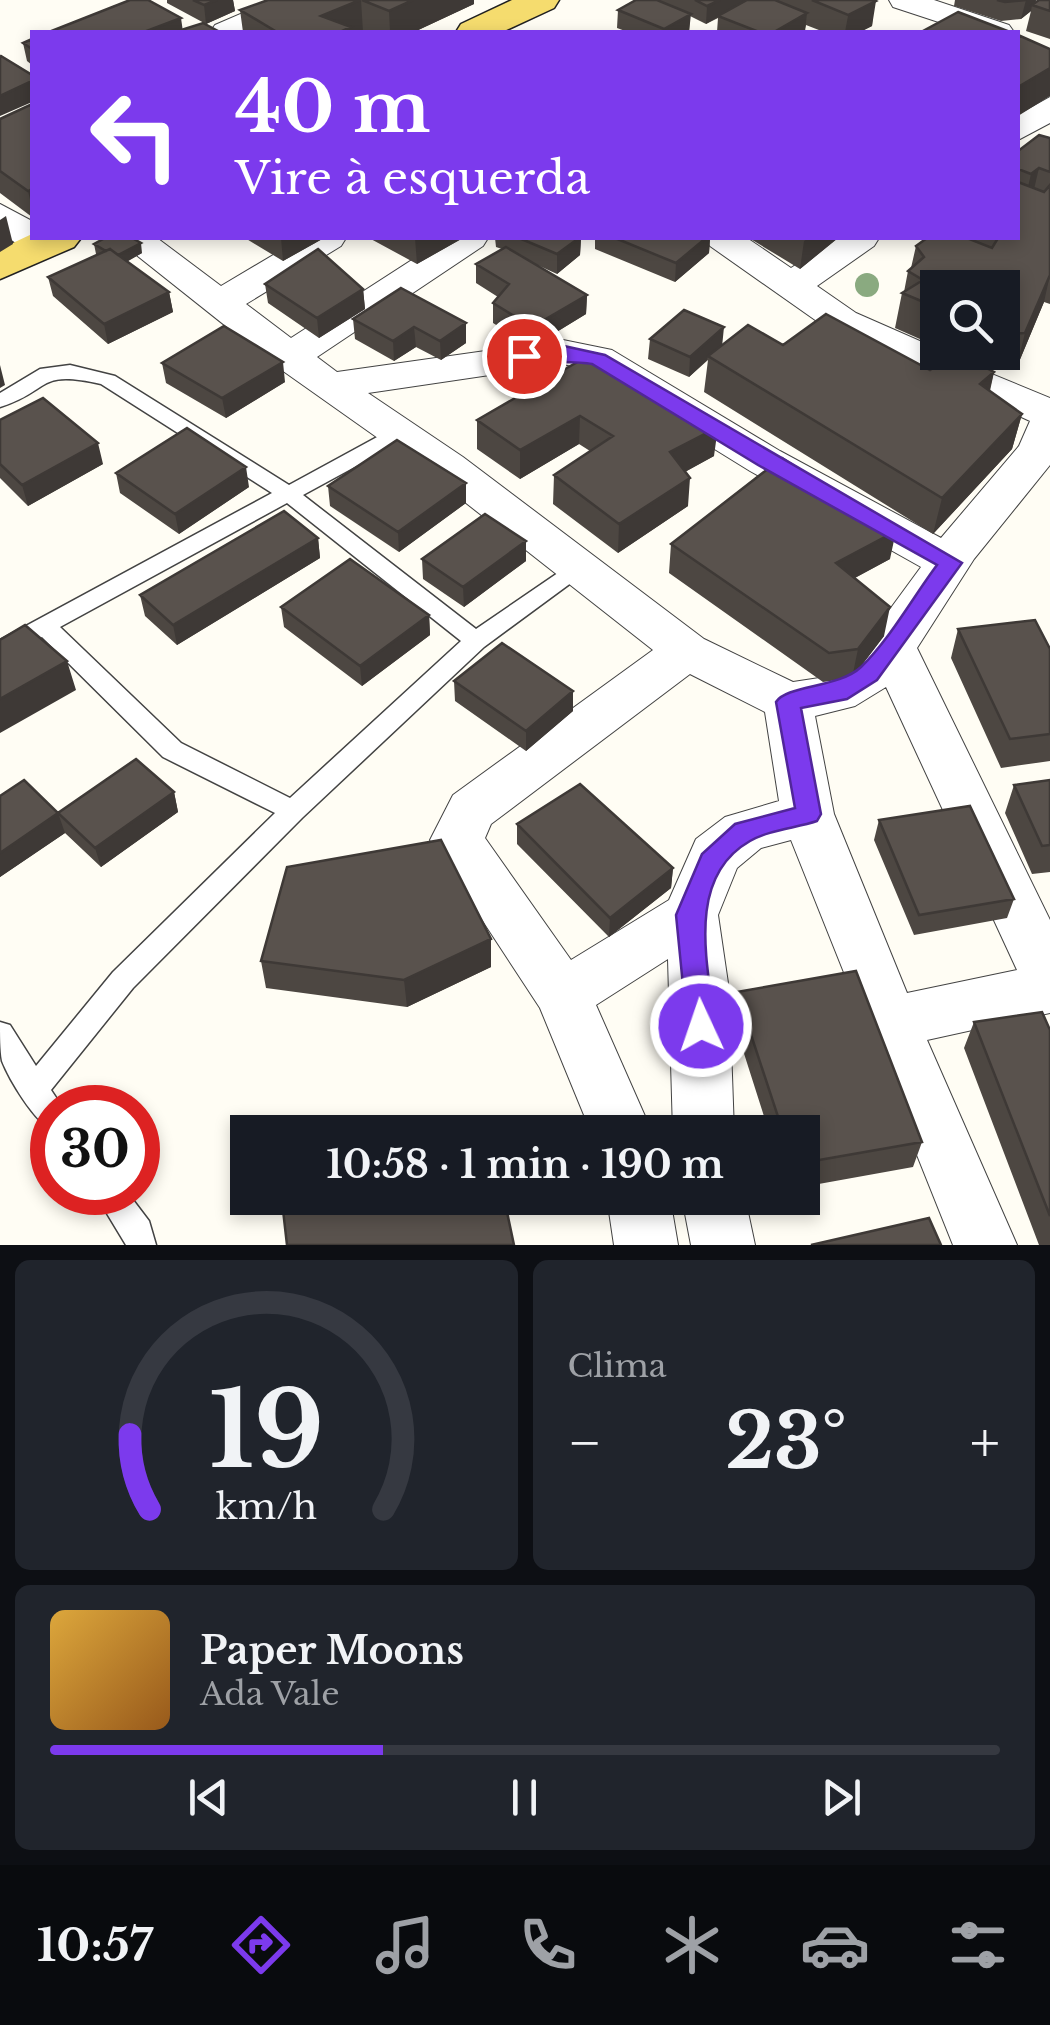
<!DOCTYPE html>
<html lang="pt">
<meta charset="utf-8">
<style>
:root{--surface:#171b24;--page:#20242c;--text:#f1f3f6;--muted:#9ea1a6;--line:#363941;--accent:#7c3aed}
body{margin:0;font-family:"Libre Baskerville",serif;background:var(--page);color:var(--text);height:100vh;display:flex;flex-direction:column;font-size:38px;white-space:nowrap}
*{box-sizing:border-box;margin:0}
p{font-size:32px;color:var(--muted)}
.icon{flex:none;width:55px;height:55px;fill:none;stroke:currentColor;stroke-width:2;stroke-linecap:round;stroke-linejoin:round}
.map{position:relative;height:1245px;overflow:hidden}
.panel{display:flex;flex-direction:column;gap:15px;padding:15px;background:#0d0f14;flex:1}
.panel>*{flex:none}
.top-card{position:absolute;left:30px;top:30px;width:990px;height:210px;border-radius:0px;box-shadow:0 5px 15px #0003;background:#7c3aed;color:#fff;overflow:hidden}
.controls{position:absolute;left:920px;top:270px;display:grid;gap:20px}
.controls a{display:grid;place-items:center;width:100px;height:100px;border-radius:0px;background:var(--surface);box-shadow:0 5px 15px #0003;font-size:50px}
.speed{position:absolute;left:30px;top:1085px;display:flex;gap:20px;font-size:50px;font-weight:700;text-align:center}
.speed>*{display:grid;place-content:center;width:130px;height:130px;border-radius:50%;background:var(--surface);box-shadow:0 5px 15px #0003;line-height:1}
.speed .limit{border:15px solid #d22;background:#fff;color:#111}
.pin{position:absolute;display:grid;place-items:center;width:85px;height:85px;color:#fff;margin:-42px;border:5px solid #fff;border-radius:50%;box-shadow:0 2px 10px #0007}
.me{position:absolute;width:110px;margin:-55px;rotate:357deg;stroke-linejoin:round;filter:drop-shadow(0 0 8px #0008)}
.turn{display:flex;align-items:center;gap:35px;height:210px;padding:0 40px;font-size:45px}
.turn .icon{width:130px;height:130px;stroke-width:2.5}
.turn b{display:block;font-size:70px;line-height:85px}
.big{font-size:75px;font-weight:800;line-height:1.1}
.panel .tile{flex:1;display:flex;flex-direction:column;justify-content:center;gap:15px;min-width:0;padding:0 35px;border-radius:15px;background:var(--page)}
.panel .dial{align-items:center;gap:0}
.dial svg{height:260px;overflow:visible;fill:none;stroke:var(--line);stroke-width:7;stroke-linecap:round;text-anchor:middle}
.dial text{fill:var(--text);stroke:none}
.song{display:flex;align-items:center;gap:30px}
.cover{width:120px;height:120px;border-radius:15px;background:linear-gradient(135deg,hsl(40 70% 55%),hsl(30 70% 35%))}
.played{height:10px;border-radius:5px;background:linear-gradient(90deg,var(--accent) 35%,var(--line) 35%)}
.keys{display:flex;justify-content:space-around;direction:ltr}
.heat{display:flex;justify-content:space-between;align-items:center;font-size:55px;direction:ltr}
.panel .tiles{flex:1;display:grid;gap:15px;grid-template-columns:1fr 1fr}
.tile:last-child{grid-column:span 2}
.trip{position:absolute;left:230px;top:1115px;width:590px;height:100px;border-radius:0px;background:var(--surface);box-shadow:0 5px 15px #0003;font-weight:800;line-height:100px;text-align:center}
.tab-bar{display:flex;height:160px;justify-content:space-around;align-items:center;background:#090b0e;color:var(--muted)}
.tab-bar .icon{width:70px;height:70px}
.tab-bar .on{color:var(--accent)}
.tab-bar b{font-size:45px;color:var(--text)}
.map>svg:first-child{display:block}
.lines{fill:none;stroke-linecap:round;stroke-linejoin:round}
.service-casing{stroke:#434343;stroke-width:3}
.minor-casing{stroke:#434343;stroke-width:2}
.primary-casing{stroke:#212121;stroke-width:3}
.service{fill:#fff;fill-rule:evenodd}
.minor{fill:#fff;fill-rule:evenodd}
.primary{fill:#f5dc6e;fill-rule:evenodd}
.tree{fill:#8aaa80}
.wall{fill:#4d4742}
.shaded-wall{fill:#3e3936}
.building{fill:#59524d;stroke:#3e3936;stroke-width:2.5}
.route{fill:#7c3aed;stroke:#51269a;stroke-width:2.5}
</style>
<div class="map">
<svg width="1050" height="1245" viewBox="0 0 1050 1245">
<rect width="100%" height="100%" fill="#fffdf4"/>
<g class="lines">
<g class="service-casing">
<path id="service" d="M 70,365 L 115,376 L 289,485 L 390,430 L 404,430 L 407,435 L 404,440 L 303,495 L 476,629 L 571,564 L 579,561 L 590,569 L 484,647 L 302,818 L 133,988 L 51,1090 L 63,1108 L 52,1108 L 52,1129 C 35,1123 9,1079 2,1061 C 0,1050 0,1034 0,1022 L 10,1025 L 36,1066 L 113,972 L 275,813 L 163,757 L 42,637 L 0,658 L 0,640 L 272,493 L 101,384 C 35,369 52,391 0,407 L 0,393 L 40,369 ZM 287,503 L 461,641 L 290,798 L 181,743 L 60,627 Z
M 94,1192 L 127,1192 L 149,1221 L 156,1245 L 126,1245 Z"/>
</g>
<g class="minor-casing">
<path id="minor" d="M 273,0 L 314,0 L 310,7 L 251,32 L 210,32 L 215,25 Z
M 889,0 L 934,0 L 1009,25 L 1014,32 L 969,32 L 893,7 Z
M 1050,97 L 1050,123 L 1018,140 L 1018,115 Z
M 0,204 L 32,221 L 32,238 L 56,238 L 62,245 L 56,253 L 30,253 L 0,232 Z
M 115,238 L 157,238 L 221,286 L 302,238 L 346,238 L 341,246 L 246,304 L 291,338 L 446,238 L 488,238 L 483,246 L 317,357 L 337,372 L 563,340 L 612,350 L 780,451 L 941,538 L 1019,446 L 1030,421 L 828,329 L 710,246 L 705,238 L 747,238 L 791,268 L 837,238 L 879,238 L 874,246 L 817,286 L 856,313 L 938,349 L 938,352 L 1050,398 L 1050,465 L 974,559 L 917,648 L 1050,920 L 1050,1013 L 927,1040 L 1017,1245 L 953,1245 L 791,840 L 761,848 L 737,868 L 718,915 L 729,990 L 734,1132 L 673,1132 L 668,959 L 596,1005 L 652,1132 L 591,1132 L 540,1008 L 430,840 L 453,795 L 653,650 L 433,477 L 276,366 ZM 563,364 L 585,369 L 750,471 L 921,567 L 852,661 L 826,677 L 793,682 L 704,639 L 463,457 L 368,393 ZM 690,674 L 765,712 L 779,801 L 725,817 L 696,839 L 669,900 L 571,960 L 485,838 L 491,824 ZM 886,687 L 1017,970 L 907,993 L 834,814 L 815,716 L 855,706 Z
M 607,1198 L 670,1198 L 678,1245 L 614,1245 Z
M 682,1198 L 745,1198 L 755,1245 L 691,1245 Z"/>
</g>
<g class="primary-casing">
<path id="primary" d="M 512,0 L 559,0 L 554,8 L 502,32 L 456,32 L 461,24 Z
M 32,234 L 81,238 L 74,247 L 0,279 L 0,249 Z"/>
</g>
<use href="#service" class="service"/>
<use href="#minor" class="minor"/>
<use href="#primary" class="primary"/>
</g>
<circle class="tree" cx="867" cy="285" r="12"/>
<path class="wall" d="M 167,0 L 233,0 L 235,11 L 206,24 L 167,3 Z
M 268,0 L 474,0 L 474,4 L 414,32 L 243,32 L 240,10 Z
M 636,0 L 874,0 L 872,26 L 860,32 L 824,32 L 806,25 L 804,32 L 717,32 L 718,18 L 706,24 L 690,16 L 689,32 L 628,32 L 617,28 L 618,10 Z
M 955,0 L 1036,0 L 1035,3 L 1050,0 L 1050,39 L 1026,31 L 1031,11 L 1021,19 L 1001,21 L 954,6 Z
M 32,39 L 32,65 L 27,61 L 23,43 Z
M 32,107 L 32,217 L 0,193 L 0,119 Z
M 1050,138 L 1050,304 L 1044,302 L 1016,369 L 989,369 L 994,372 L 990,391 L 1022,414 L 1012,449 L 933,534 L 704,392 L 708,360 L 689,377 L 648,359 L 650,339 L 722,345 L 783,345 L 930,370 L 951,352 L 1002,352 L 1002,288 L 938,288 L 938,347 L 895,328 L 902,293 L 904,292 L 908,271 L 911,268 L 916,246 L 927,238 L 1018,238 L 1018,151 Z
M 245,238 L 324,238 L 283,261 Z
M 369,238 L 463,238 L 417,264 Z
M 495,238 L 581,238 L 580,255 L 557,274 L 533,263 L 587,295 L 586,314 L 532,347 L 493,323 L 493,303 L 498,297 L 476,283 L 476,264 L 502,249 L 496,247 Z
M 595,238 L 710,238 L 709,253 L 675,282 L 595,249 Z
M 749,238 L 838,238 L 800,269 Z
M 94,244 L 142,253 L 127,261 L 169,292 L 173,312 L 108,344 L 53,296 L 48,277 L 98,255 L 96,254 Z
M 265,284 L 363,289 L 365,309 L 319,338 L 268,303 Z
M 353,319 L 466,323 L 466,343 L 441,360 L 416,347 L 394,361 L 355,339 Z
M 593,353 L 714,456 L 685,472 L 688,506 L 618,553 L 553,504 L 554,475 L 590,451 L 579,444 L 520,479 L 477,449 L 477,420 Z
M 162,363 L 285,382 L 226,418 L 166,383 Z
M 0,420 L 103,464 L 28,506 L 0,478 Z
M 116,473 L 249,487 L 179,534 L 120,493 Z
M 328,486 L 466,503 L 399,552 L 330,506 Z
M 318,538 L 320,558 L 177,645 L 145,616 L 140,595 Z
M 671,544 L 890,559 L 855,578 L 884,636 L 852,678 L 823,682 L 669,573 Z
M 422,559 L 526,561 L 464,607 L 423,579 Z
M 281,607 L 429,615 L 430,635 L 362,686 L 284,627 Z
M 958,629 L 1050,649 L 1050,761 L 1001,768 L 951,658 Z
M 454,681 L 573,711 L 526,751 L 455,701 Z
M 1050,780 L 1050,872 L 1032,874 L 1005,813 L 1014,785 Z
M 174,792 L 178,812 L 101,867 L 65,833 L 0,877 L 0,796 L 58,813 Z
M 879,820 L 1014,899 L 1007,918 L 914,935 L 874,840 Z
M 517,824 L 673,868 L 671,888 L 609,937 L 517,844 Z
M 261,961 L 491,967 L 407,1007 L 266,988 Z
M 737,992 L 922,1142 L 913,1167 L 802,1187 L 802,1132 L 769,1132 L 733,1019 Z
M 974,1022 L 1050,1030 L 1050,1245 L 1039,1245 L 964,1048 Z"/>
<path class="shaded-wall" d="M 217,0 L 233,0 L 235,11 L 206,24 L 204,5 Z
M 361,0 L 363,32 L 322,32 L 321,16 Z
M 413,0 L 474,0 L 474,4 L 414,32 L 390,32 L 389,11 Z
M 720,0 L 747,0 L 706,24 L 707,6 Z
M 851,0 L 876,1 L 872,26 L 860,32 L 845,32 Z
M 1026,0 L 1036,0 L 1034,6 L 1032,5 L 1031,11 L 1021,19 Z
M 807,13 L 805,32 L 774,32 Z
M 691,14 L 689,32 L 664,32 L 664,29 Z
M 181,18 L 183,32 L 144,32 Z
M 1050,68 L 1050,96 L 1018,116 L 1018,87 Z
M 32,81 L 32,102 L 0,116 L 0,96 Z
M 1039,168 L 1031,202 L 1023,208 L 1031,174 Z
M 32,189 L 32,208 L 28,191 Z
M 6,216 L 13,244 L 0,252 L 0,220 Z
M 281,238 L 324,238 L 283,261 Z
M 415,238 L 463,238 L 417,264 Z
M 579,238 L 581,238 L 580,255 L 557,274 L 557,254 Z
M 706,238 L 710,238 L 709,253 L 675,282 L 676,263 Z
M 809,238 L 838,238 L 800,269 L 804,241 Z
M 141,243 L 142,253 L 118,267 L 116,256 Z
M 1050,275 L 1044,302 L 1016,369 L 1025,333 Z
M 363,289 L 365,309 L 319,338 L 317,318 Z
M 169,292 L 173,312 L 108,344 L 104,324 Z
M 587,295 L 586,314 L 532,347 L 532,327 Z
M 466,323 L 466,343 L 441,360 L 440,341 Z
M 414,327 L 416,347 L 394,361 L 393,341 Z
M 724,327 L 722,347 L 708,356 L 707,360 L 689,377 L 690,357 Z
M 283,362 L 285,382 L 226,418 L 222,398 Z
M 0,365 L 5,385 L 0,388 Z
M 994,372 L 985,408 L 980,384 Z
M 1022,414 L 1012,449 L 933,534 L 942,498 Z
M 580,416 L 579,444 L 520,479 L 520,450 Z
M 718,427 L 714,456 L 668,481 L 670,452 Z
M 98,443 L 103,464 L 28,506 L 22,485 Z
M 246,467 L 249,487 L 179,534 L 175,514 Z
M 690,478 L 688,506 L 618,553 L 619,524 Z
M 466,483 L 466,503 L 399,552 L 398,532 Z
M 896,531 L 890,559 L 830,591 L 836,563 Z
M 318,538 L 320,558 L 177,645 L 173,625 Z
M 526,541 L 526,561 L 464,607 L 463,587 Z
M 890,607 L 884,636 L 852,678 L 858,649 Z
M 429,615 L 430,635 L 362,686 L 360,666 Z
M 67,661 L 76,690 L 0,733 L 0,699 Z
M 573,691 L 573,711 L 526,751 L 526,731 Z
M 174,792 L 178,812 L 101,867 L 95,848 Z
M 58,813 L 65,833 L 0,877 L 0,853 Z
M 673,868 L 671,888 L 609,937 L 610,918 Z
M 491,939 L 491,967 L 407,1007 L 404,980 Z"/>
<path class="building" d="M 130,0 L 148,0 L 181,18 L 144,32 L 49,32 Z
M 193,0 L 217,0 L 204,5 Z
M 268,0 L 360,0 L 321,16 L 351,27 L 340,32 L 277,32 L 240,10 Z
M 362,0 L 413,0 L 389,11 Z
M 636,0 L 657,0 L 691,14 L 664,29 L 618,10 Z
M 695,0 L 720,0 L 707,6 Z
M 747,0 L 775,0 L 807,13 L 774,32 L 759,32 L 718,16 Z
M 812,0 L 874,0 L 876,1 L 848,15 Z
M 997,0 L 1026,0 L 1005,2 Z
M 1039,0 L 1050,0 L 1050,11 L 1032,5 Z
M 958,12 L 1010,32 L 921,32 Z
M 203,23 L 220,32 L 175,32 Z
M 1018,35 L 1050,49 L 1050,68 L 1018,87 Z
M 32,39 L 32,49 L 23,43 Z
M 1,56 L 32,75 L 32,81 L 0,96 L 0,57 Z
M 30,105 L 32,107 L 32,189 L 28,191 L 0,171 L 0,119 Z
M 1039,135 L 1050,138 L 1050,172 L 1039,168 L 1031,174 L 1018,169 L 1018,151 Z
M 1018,182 L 1044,192 L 1050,185 L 1050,275 L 1025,333 L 1002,334 L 1002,288 L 938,288 L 938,308 L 902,293 L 923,280 L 908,271 L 924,257 L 916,246 L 927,238 L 967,238 L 992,248 L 998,238 L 1018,238 Z
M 105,238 L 132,238 L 141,243 L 118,255 L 110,249 L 106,251 L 94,244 Z
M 519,238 L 579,238 L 557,254 Z
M 615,238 L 706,238 L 676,263 Z
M 506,247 L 587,295 L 532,327 L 493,303 L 509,284 L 476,264 Z
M 110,249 L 169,292 L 104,324 L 48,277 Z
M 318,249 L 363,289 L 317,318 L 265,284 Z
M 401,288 L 466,323 L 440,341 L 414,327 L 393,341 L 353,319 Z
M 684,310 L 724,327 L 690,357 L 650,339 Z
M 826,314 L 930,370 L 955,352 L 994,372 L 980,384 L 1022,414 L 942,498 L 708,356 L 748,325 L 783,345 Z
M 224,326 L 283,362 L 222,398 L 162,363 Z
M 593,353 L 718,427 L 670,452 L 690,478 L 619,524 L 554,475 L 613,436 L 580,416 L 520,450 L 477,420 Z
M 43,398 L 98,443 L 22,485 L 0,464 L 0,420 Z
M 187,428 L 246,467 L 175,514 L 116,473 Z
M 397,440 L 466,483 L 398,532 L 328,486 Z
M 782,458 L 896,531 L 836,563 L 890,607 L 858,649 L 829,653 L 671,544 Z
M 284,511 L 318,538 L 173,625 L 140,595 Z
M 485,514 L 526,541 L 463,587 L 422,559 Z
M 350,559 L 429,615 L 360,666 L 281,607 Z
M 1035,620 L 1050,649 L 1050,734 L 1010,739 L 958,629 Z
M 25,625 L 67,661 L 0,699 L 0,640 Z
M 502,643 L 573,691 L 526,731 L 454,681 Z
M 136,759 L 174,792 L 95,848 L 58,813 Z
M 24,780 L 58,813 L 0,853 L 0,796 Z
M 1050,780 L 1050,845 L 1042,846 L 1014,785 Z
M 580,784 L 673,868 L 610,918 L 517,824 Z
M 970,806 L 1014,899 L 919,915 L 879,820 Z
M 441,840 L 491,939 L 404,980 L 261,961 L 287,867 Z
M 856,971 L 922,1142 L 802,1163 L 802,1132 L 783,1132 L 737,992 Z
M 1042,1012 L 1050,1030 L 1050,1216 L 974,1022 Z
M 300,1198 L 504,1198 L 514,1245 L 287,1245 L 282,1201 Z
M 929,1218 L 941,1245 L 811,1245 Z"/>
<path class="route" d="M 564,346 L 605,355 L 962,563 L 877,680 L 847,699 L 801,708 L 821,814 L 817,821 C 796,828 769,830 750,841 C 685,878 708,965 715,1026 L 711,1035 L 701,1038 L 691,1035 L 687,1026 L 676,915 L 702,854 L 735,824 L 795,808 L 776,702 C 786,685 839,688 861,667 C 890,639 913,597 937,565 L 758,465 L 592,364 C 572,360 524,364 514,356 L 524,351 Z"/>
</svg>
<div class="controls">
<a><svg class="icon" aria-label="search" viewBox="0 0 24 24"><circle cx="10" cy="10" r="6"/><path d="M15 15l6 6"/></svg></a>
</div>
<div class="speed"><div class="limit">30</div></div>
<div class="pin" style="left:524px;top:356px;background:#d93025"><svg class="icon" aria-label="arrive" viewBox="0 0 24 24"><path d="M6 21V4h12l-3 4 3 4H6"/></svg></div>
<svg class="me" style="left:701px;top:1026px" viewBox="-20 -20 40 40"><circle r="17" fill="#7c3aed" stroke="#fff" stroke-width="3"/><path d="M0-11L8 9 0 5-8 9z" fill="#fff"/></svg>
<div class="trip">10:58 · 1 min · 190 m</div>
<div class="top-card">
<div class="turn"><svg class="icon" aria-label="left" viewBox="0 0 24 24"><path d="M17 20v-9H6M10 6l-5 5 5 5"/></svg><div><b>40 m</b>Vire à esquerda</div></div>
</div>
</div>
<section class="panel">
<div class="tiles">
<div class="tile dial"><svg viewBox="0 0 100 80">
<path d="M14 69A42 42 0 1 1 86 69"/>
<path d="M14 69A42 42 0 0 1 8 46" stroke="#7c3aed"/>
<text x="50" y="56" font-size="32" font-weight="700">19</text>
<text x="50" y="72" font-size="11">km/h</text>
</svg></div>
<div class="tile"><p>Clima</p>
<div class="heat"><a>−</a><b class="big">23°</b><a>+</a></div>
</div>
<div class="tile">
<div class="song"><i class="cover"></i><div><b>Paper Moons</b><p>Ada Vale</p></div></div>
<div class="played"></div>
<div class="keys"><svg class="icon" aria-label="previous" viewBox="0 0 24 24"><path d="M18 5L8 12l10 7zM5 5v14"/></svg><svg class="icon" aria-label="pause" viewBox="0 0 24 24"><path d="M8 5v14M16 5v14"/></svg><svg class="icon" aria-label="next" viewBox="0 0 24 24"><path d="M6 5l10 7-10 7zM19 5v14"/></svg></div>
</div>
</div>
</section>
<nav class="tab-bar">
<b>10:57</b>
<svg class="icon on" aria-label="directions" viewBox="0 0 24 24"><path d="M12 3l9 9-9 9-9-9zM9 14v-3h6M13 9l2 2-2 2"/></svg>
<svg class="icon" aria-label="music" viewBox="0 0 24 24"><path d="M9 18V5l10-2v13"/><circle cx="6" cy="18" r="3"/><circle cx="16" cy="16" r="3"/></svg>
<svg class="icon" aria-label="phone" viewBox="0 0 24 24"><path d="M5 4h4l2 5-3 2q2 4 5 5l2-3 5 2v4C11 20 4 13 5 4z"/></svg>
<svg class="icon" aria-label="climate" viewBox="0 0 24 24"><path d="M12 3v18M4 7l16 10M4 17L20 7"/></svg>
<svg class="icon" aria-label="car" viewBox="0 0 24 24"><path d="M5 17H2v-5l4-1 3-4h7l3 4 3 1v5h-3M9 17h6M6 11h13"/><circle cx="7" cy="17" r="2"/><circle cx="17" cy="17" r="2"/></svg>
<svg class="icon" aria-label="filters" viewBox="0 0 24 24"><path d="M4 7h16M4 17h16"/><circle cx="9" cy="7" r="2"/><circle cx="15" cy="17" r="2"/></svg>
</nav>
